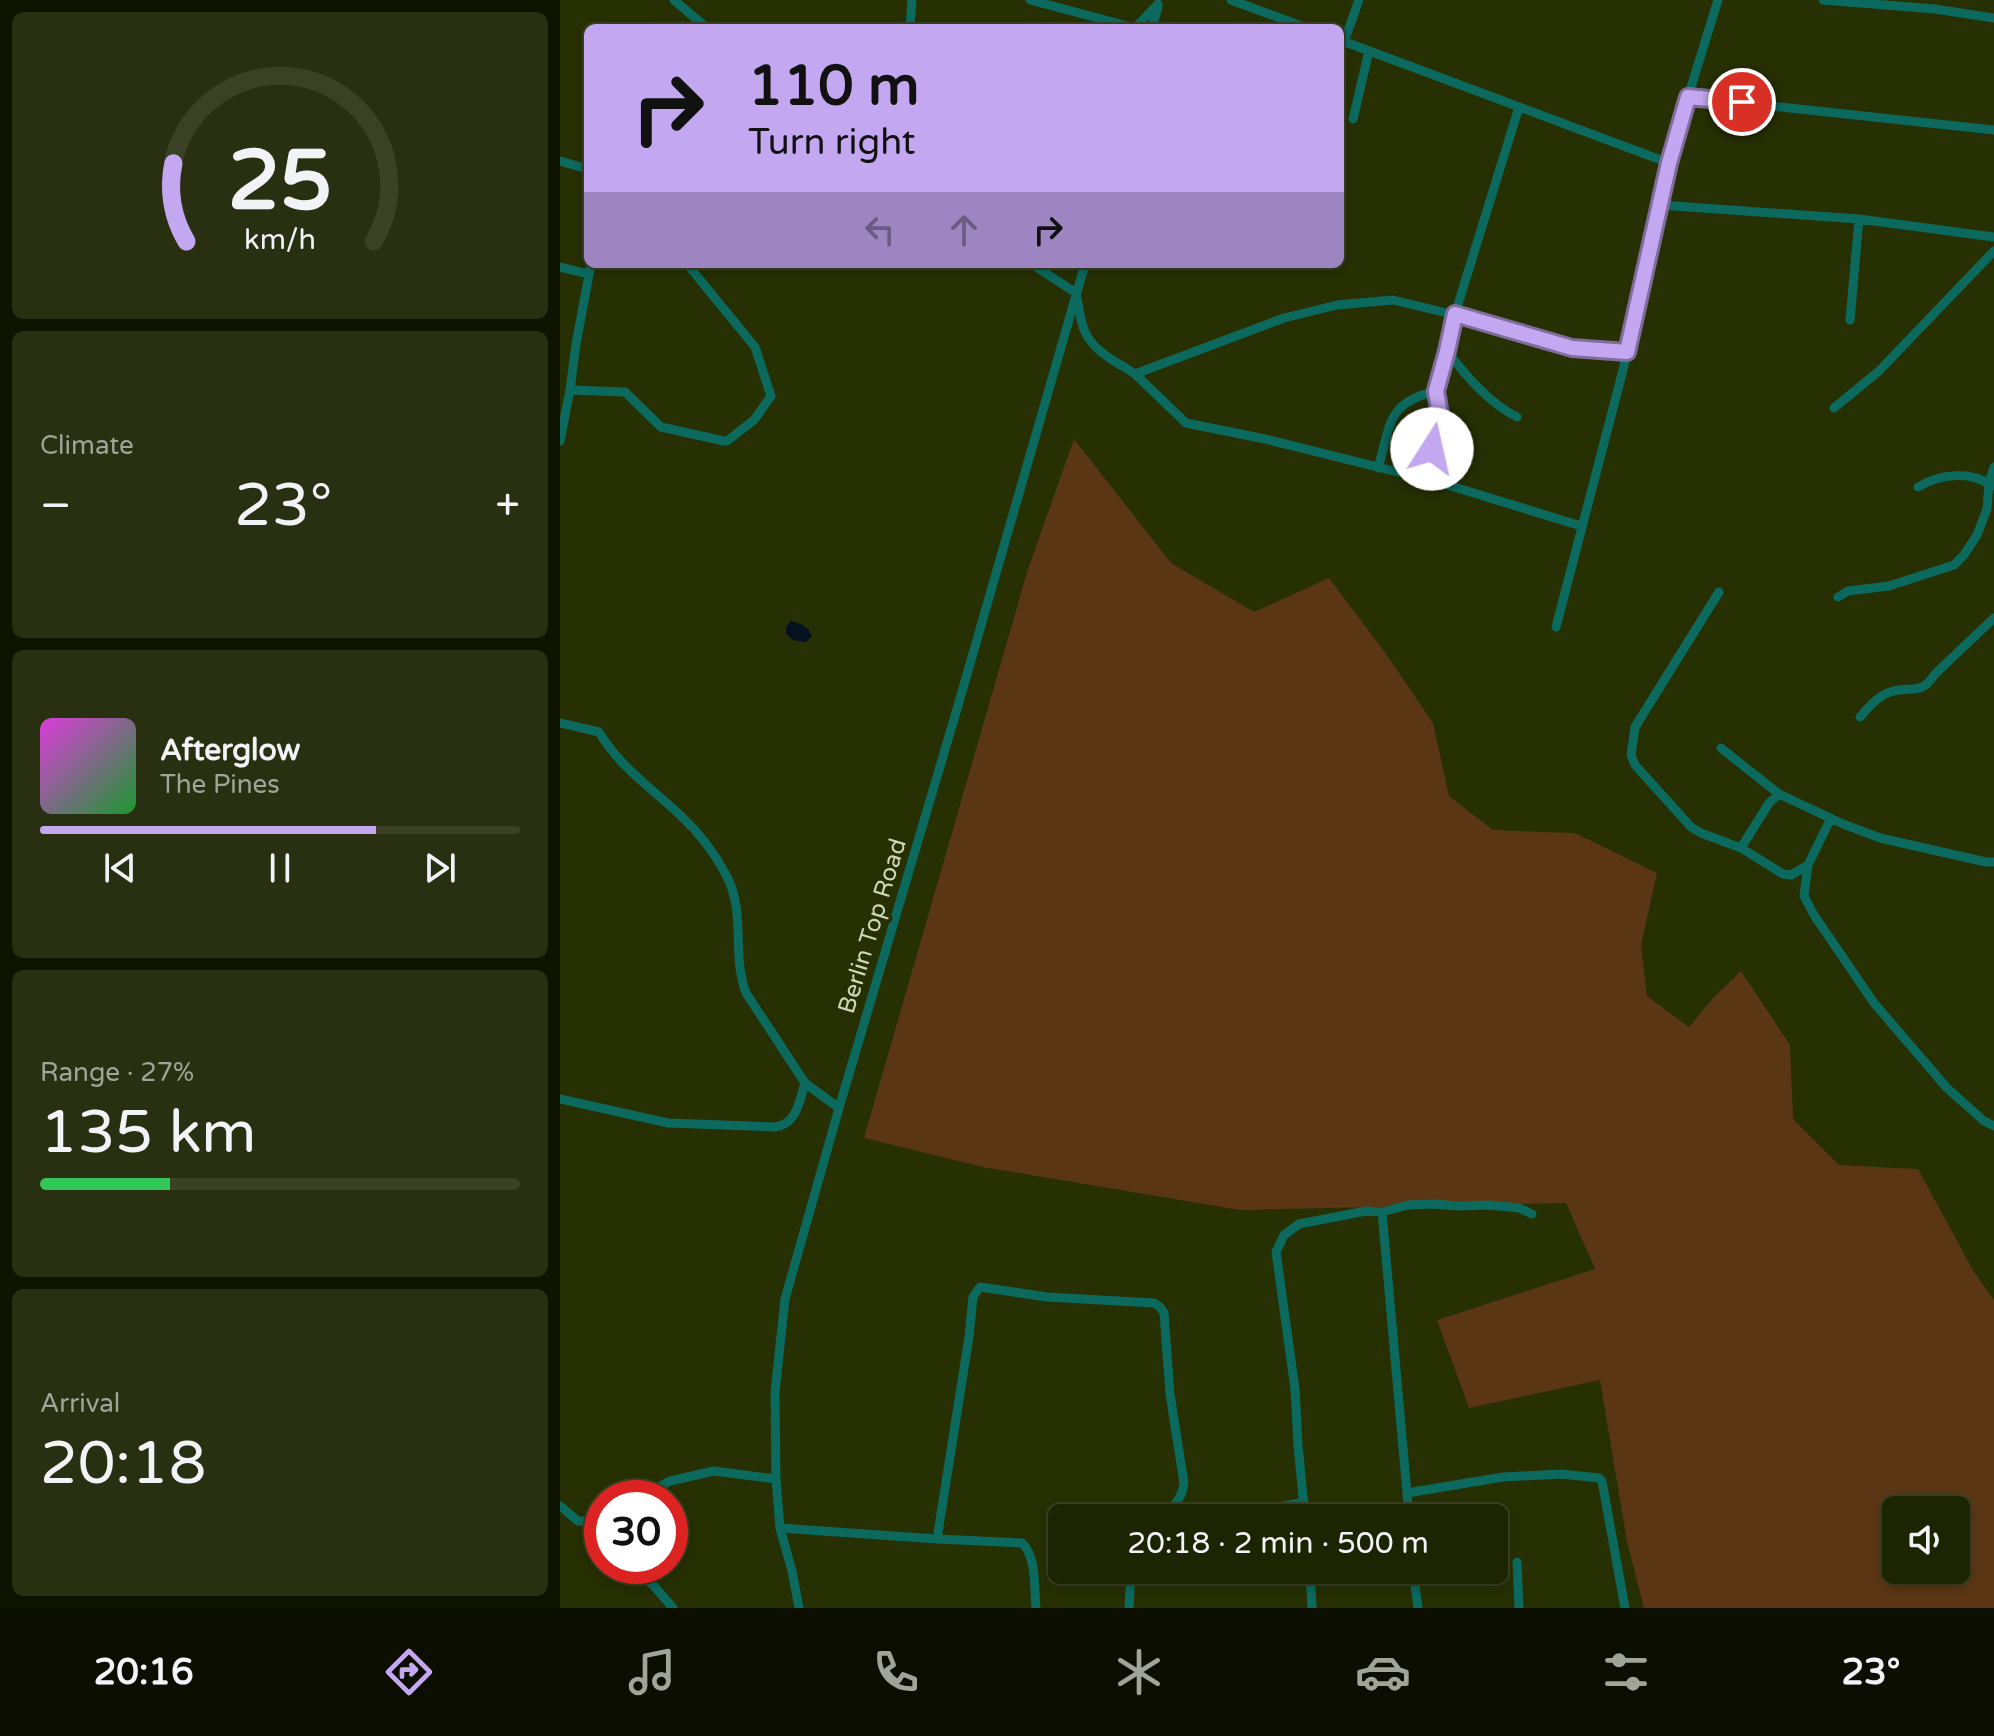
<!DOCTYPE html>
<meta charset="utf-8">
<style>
:root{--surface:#1c2402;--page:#293011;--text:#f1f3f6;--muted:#a0a499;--line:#3a4124;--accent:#c4a7f1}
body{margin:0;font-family:"Varela Round",sans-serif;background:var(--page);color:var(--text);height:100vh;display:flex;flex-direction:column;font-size:30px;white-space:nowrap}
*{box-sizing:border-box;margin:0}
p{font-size:26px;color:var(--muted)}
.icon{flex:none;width:44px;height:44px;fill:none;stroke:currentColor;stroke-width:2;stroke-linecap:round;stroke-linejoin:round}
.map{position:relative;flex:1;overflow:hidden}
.panel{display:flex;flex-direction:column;gap:12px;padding:12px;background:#0f1401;width:560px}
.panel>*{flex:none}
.banner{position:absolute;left:24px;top:24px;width:760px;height:244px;border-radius:12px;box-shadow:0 4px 12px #0003,0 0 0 2px var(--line);background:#c4a7f1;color:#111;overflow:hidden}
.buttons{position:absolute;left:1322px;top:1496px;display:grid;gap:16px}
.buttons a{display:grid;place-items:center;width:88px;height:88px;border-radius:12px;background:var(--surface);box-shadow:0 4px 12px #0003,0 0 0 2px var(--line);font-size:40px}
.speed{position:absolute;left:24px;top:1480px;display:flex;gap:16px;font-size:40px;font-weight:700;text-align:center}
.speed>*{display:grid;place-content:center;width:104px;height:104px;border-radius:50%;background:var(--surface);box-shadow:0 4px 12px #0003,0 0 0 2px var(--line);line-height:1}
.speed .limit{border:12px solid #d22;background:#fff;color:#111}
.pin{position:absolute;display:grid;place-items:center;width:68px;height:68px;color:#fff;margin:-34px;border:4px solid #fff;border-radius:50%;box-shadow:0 2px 8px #0007}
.me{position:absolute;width:88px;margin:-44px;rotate:10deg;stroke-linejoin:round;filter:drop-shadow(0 0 6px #0008)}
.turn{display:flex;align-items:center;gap:28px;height:168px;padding:0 32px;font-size:36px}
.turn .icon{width:104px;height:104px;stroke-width:2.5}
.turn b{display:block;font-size:56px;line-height:68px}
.lanes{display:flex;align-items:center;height:76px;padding:0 32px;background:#0003;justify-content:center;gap:40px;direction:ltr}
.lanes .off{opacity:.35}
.big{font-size:60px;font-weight:600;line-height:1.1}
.panel .widget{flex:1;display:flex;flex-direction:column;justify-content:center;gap:12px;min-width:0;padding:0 28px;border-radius:12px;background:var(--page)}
.panel .dial{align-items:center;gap:0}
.dial svg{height:208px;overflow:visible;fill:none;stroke:var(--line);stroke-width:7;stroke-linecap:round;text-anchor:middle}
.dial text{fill:var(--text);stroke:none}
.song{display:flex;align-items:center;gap:24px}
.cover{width:96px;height:96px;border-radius:12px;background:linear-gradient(135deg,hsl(300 70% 55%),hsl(130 70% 35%))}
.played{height:8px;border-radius:4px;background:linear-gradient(90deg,var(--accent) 70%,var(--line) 70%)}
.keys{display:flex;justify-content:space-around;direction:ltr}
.heat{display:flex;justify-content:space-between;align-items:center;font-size:44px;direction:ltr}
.charge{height:12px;border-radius:6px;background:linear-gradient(90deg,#34c759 27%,var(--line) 0)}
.trip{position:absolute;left:488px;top:1504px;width:460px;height:80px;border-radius:12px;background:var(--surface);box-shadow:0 4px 12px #0003,0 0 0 2px var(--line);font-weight:600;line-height:80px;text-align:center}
.tab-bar{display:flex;height:128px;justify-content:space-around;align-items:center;background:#0b0e01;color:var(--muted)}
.tab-bar .icon{width:56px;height:56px}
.tab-bar .selected{color:var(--accent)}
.tab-bar b{font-size:36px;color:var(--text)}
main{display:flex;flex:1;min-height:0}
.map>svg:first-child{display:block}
.green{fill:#5a3614;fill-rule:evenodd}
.water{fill:#03121e}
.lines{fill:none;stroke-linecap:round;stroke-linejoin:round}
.minor{stroke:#0b695e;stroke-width:9}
.route-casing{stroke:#7f6d9d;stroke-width:20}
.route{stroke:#c4a7f1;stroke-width:14}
.labels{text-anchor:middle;stroke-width:8;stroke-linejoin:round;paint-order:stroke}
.street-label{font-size:24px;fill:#cdd7b9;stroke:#263003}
</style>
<main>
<section class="panel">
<div class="widget dial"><svg viewBox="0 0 100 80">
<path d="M14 69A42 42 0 1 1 86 69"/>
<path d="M14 69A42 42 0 0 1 9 39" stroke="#c4a7f1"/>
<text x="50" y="56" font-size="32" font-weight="700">25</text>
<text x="50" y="72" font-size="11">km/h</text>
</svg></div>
<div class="widget"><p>Climate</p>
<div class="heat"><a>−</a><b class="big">23°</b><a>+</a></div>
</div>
<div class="widget">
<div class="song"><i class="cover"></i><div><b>Afterglow</b><p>The Pines</p></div></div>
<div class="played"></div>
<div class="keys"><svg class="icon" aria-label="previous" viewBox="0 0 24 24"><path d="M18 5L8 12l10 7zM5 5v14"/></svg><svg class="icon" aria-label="pause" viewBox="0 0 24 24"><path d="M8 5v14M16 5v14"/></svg><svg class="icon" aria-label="next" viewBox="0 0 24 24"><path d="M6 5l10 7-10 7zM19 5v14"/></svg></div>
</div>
<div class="widget"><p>Range · 27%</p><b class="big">135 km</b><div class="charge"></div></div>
<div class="widget"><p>Arrival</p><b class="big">20:18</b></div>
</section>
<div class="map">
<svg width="1434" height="1608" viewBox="0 0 1434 1608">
<rect width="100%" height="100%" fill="#263003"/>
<path class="green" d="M 514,439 L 611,563 L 694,612 L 769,578 L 824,651 L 873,723 L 889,796 L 933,830 L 1015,833 L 1097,873 L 1081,945 L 1087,996 L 1129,1027 L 1155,996 L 1181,971 L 1230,1045 L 1233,1119 L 1279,1165 L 1358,1169 L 1414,1272 L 1434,1300 L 1434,1608 L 1084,1608 L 1067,1541 L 1040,1380 L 909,1408 L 877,1320 L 1035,1269 L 1006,1203 L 680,1210 L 423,1167 L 304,1138 L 468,569 ZM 1336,1510 L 1396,1510 L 1396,1570 L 1336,1570 Z"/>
<path class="water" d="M 231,621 C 241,624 249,626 252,637 L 245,642 L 233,640 L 226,634 L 226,627 Z"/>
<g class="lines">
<path class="minor" d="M 114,0 L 147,28
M 470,0 L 575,28
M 671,0 L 747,28
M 1263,0 L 1375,9 L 1434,18
M 350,28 L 352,0
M 575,28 L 598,4
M 592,28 L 598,7
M 780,40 L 1109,163
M 784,42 L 799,0
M 1128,97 L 1434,130
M 793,119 L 809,51
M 0,161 L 28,169
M 1100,205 L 1299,219 L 1434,237
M 472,264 L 516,293 C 519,306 520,321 525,332 C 534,352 557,362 575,374
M 0,267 L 29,274
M 1290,320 L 1299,219
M 887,351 C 906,376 929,403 957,417
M 10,390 L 65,392 L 101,427 L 164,441 L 167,441 L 194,420 L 211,396 L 195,347 L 127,264
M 876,391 L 895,314 L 959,107
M 1274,408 L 1319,371 L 1434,251
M 0,441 L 10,390 L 16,344 L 31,264
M 818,468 C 831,425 826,403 876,391 L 880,415 L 879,428 L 872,449 L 873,462 L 878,482
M 1358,487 C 1380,474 1410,470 1432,486
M 1021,526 L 878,482 L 705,439 L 626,423 L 575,374 L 724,318 L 777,305 L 833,300 L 949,328 L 1012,348 L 1067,352
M 1159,592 L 1075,727 L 1071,755 L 1075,765 L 1131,827 L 1141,833 L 1181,848 L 1209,803 L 1219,794
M 1278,597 L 1288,591 L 1329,586 L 1394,565 L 1404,555 L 1417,535 L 1427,509 L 1429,483 L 1434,467
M 996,627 L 1063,370 L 1109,163 L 1128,97 L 1158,0
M 1300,717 C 1308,708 1318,696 1330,692 C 1352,685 1360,697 1375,674 L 1434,618
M 0,723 L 39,732 C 59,766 91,788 120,815 C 137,831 154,852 165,873 C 187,912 171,953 186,993 L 245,1083 L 279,1108
M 1161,748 L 1219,794 L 1283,824 L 1320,838 L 1426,862 L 1434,862
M 1271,818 L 1248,865 L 1244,896 L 1254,915 L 1314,1003 L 1387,1088 L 1424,1121 L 1434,1126
M 1181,848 L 1223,874 L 1231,875 L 1248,865
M 0,1099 L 108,1123 L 215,1127 C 237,1124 239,1102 245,1083
M 822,1212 L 847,1493 L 943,1477 L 1001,1474 L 1039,1478 L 1042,1481 L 1065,1608
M 847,1493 L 849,1518
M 78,1498 L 110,1481 L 154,1471 L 216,1479
M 0,1506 L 18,1521 L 42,1521
M 601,1514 L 671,1516 L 744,1502
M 745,1518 L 738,1445 L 735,1389 L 716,1252 L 724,1235 L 739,1224 L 806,1211 L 822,1212 L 848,1205 L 873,1204 L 898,1206 L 929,1205 L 959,1208 L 972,1214
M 220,1528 L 377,1539 L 462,1543 C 477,1557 474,1589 476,1608
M 377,1539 L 409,1337 L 413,1297 L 420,1287 L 487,1297 L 594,1303 L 600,1307 L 604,1313 L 610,1394 L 624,1483 C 621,1504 611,1508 594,1518
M 957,1562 L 959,1608
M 69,1566 L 94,1586 L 113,1608
M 750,1570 L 752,1608
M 853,1570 L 858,1608
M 239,1608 L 232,1571 L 220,1528 L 216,1479 L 215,1392 L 225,1299 L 279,1108 L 397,709 L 525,264
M 569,1608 L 571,1570"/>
</g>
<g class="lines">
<g class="route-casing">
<path id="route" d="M 872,449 L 879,428 L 880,415 L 876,391 L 887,351 L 895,314 L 1012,348 L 1067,352 L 1109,163 L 1128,97 L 1182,102"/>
</g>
<use href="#route" class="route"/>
</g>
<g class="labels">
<g class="street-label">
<text transform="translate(312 926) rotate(-73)" y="8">Berlin Top Road</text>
</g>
</g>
</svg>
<div class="buttons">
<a><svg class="icon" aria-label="sound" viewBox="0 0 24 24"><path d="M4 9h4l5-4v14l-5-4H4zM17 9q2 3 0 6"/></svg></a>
</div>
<div class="speed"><div class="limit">30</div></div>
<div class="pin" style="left:1182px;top:102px;background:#d93025"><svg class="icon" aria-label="arrive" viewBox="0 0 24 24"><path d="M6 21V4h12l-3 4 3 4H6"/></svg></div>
<svg class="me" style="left:872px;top:449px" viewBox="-20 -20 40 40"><circle r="19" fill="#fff"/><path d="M0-13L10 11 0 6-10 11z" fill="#c4a7f1"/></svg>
<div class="trip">20:18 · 2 min · 500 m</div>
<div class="banner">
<div class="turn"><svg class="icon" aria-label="right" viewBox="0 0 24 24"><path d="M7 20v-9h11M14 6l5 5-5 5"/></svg><div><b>110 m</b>Turn right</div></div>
<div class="lanes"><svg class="icon off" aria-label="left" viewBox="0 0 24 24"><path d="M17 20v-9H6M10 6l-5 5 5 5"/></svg><svg class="icon off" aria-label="ahead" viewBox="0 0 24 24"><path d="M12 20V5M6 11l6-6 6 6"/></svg><svg class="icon" aria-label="right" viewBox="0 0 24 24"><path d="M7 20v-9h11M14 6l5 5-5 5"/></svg></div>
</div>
</div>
</main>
<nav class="tab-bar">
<b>20:16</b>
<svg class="icon selected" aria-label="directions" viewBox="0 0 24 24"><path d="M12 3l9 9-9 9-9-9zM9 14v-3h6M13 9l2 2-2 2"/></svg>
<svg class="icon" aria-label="music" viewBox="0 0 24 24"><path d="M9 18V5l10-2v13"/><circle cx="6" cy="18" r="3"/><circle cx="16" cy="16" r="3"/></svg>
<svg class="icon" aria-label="phone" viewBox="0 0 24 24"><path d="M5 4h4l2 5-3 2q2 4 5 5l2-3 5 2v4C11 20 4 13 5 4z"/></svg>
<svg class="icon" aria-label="climate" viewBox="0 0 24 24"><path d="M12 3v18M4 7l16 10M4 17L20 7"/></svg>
<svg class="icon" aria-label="car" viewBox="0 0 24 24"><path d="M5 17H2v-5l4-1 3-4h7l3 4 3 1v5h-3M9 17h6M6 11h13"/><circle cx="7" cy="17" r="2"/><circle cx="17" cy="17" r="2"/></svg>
<svg class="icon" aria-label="filters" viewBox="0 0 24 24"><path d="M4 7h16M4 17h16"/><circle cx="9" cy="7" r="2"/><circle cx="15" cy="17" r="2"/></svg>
<b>23°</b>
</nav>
